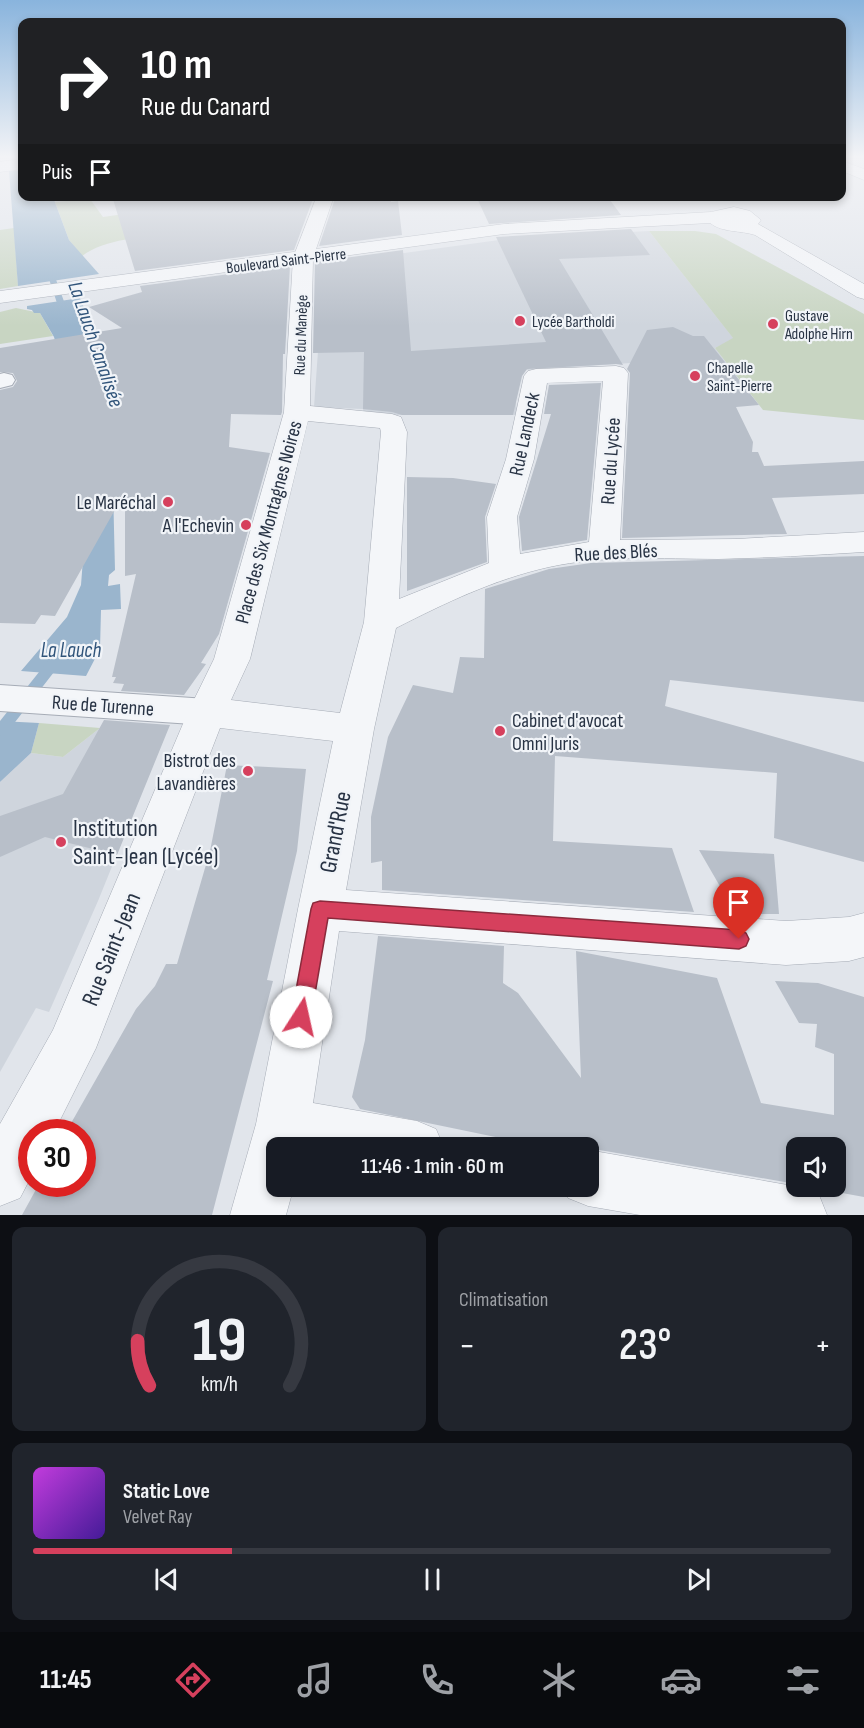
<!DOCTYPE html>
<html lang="fr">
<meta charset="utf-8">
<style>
:root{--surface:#171b24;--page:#20242c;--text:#f1f3f6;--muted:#9ea1a6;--line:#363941;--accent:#d6405d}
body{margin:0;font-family:"Sofia Sans Condensed",sans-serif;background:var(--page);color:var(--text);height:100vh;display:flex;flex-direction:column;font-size:22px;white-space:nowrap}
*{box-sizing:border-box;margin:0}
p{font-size:20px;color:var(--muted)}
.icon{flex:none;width:33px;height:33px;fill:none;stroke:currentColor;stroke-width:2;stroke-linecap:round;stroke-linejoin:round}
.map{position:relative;height:1215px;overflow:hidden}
.drawer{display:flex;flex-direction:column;gap:12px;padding:12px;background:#0d0f14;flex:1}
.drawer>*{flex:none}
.top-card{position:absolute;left:18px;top:18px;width:828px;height:183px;border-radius:12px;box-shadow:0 3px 9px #0003;background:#202124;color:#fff;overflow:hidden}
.fabs{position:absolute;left:786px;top:1137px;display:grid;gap:12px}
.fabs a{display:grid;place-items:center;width:60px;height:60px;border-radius:12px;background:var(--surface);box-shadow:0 3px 9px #0003;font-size:30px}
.speed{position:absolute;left:18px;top:1119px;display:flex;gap:12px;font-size:30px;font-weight:700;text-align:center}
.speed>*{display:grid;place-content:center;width:78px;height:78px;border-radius:50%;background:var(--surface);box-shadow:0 3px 9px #0003;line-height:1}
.speed .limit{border:9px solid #d22;background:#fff;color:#111}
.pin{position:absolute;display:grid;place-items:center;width:51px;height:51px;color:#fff;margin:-62px -26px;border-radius:50% 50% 50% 0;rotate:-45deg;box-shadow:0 0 6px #0007}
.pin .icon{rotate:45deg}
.me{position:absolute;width:66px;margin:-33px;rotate:10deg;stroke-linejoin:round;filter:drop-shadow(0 0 4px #0008)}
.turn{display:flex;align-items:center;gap:21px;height:126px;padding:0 24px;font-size:27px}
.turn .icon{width:78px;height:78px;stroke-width:2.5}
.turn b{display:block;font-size:42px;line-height:51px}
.then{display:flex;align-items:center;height:57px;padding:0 24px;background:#0003;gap:12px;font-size:22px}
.big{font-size:45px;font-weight:600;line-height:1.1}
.drawer .widget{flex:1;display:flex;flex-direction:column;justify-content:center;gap:9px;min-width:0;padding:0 21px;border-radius:12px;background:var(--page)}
.drawer .dial{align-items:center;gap:0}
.dial svg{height:156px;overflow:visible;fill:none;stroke:var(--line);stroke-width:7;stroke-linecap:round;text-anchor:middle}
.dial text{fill:var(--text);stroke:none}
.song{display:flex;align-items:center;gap:18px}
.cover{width:72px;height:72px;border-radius:9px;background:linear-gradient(135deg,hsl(290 70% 55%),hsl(260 70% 35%))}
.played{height:6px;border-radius:3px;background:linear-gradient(90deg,var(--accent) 25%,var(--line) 25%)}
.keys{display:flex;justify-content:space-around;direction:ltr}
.heat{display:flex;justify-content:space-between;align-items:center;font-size:33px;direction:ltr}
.drawer .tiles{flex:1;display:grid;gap:12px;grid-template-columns:1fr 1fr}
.widget:last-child{grid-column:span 2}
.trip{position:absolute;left:266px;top:1137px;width:333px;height:60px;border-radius:12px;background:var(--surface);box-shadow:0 3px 9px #0003;font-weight:600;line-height:60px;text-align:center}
.dock{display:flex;height:96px;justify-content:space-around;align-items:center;background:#090b0e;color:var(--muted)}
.dock .icon{width:42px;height:42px}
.dock .active{color:var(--accent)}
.dock b{font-size:27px;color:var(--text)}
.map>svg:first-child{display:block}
.built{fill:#cfd5dd}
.green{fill:#c8d5c2}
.water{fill:#9ab5cd}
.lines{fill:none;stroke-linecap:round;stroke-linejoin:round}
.stream{fill:#9ab5cd;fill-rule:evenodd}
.building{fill:#b8bfc9}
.pedestrian-casing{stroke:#a6acb6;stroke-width:2}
.minor-casing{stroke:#a6acb6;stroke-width:1}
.tertiary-casing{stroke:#a6acb6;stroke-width:1}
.pedestrian{fill:#f4f6f9;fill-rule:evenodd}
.minor{fill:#f4f6f9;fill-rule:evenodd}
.tertiary{fill:#f4f6f9;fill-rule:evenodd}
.route{fill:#d6405d;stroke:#8b2a3c;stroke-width:1.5}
.poi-dot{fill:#d6405d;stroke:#f1f4f8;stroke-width:2}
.labels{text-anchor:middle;stroke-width:4.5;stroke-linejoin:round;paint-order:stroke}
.far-street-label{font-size:16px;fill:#283344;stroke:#f1f4f8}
.far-poi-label{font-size:16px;fill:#283344;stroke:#f1f4f8;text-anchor:start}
.street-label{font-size:20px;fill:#283344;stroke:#f1f4f8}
.poi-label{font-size:20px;fill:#283344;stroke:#f1f4f8;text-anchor:end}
.water-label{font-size:21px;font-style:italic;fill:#30547a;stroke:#f1f4f8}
.near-poi-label{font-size:24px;fill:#283344;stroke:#f1f4f8;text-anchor:start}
.near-street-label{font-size:24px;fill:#283344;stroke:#f1f4f8}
</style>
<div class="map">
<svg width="864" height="1215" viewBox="0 0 864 1215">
<rect width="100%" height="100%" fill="#e1e5eb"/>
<path class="built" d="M 649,231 L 734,339 L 715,348 L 757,403 L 646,362 L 510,371 L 518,415 L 364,415 L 363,409 L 314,407 L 324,267 L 339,262 L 513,238 Z
M 100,728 L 166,733 L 98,901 L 49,1012 L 36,1008 L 0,1072 L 0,782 L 31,753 L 63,757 Z"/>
<path class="green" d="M 90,199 L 103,217 L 160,209 L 171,233 C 141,238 107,238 82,256 L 69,240 L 55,202 Z
M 14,228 L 18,286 L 0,289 L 0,230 Z
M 649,231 L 695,231 L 716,234 L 864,314 L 864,420 L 763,410 L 715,348 L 733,338 Z
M 16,308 L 40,313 L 53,336 L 0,344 L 0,312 Z
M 39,723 L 100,728 L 63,757 L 31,753 Z"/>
<path class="water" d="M 22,170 L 22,196 L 53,197 L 69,240 L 99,274 L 18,286 L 9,171 Z
M 80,298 L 92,327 L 86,329 L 90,337 L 113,487 L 115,570 L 109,575 L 108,586 L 120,584 L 121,609 L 101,610 L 100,649 L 86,676 L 21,671 L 67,617 L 81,585 L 83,559 L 59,354 L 54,337 L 40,313 L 34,313 L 32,310 L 27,309 L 27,306 Z
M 0,721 L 39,723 L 31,753 L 0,782 Z"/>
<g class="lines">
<path class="stream" d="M 44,264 L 51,266 L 69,315 L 68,317 L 61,315 Z
M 56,655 L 61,657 L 62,660 L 61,663 L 5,735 L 0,736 L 0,721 L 51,657 Z"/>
</g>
<path class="building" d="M 112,196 L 314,196 L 294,250 L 135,271 Z
M 336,196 L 391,196 L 391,202 L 398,201 L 402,235 L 319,246 Z
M 476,196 L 607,196 L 621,215 L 489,224 Z
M 631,229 L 650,255 L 559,259 L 623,365 L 616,364 L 527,369 L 522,376 L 513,415 L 402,415 L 392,412 L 363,409 L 364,352 L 313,353 L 315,262 L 403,250 L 411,351 L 546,342 L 496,237 Z
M 290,266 L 285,354 L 283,354 L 282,412 L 281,415 L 231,414 L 229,447 L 270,453 L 219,634 L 201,663 L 206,664 L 184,695 L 121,691 L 124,684 L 113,683 L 116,677 L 112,677 L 136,574 L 125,576 L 125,492 L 55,616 L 41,615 L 35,624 L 0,623 L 0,390 L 13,387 L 17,381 L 13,373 L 0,372 L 0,348 L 122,328 L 89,307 L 142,292 L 140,286 Z
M 673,327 L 693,336 L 704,336 L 759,405 L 736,407 L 753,442 L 752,452 L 758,452 L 764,466 L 864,461 L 864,494 L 772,498 L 787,534 L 622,538 L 630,373 L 627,369 L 647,330 Z
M 601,383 L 587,540 L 522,551 L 519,517 L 551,414 L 544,414 L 549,385 Z
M 407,477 L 453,478 L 496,484 L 485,517 L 487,562 L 407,591 Z
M 864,556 L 864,702 L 670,680 L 665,706 L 864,762 L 864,862 L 774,838 L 777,773 L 555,756 L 553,841 L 672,848 L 694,912 L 382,890 L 382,861 L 371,863 L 371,817 L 388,737 L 413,685 L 453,693 L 460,657 L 484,658 L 485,589 L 549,569 L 591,563 Z
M 104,720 L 170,725 L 117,855 L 45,837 L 0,857 L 0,816 L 63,794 Z
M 227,765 L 306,769 L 297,851 L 267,980 L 273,981 L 212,1215 L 22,1215 L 39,1184 L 82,1184 L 82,1132 L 66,1132 L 136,1009 L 155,986 L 166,964 L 177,964 L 210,851 Z
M 699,850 L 774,854 L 779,914 L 736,914 Z
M 378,936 L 504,946 L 503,983 L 518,993 L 581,1078 L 576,951 L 717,978 L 761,1103 L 834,1115 L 834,1054 L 815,1047 L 817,1024 L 799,1023 L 775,981 L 818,983 L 864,997 L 864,1197 L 804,1186 L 836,1186 L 836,1148 L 796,1148 L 796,1184 L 588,1148 L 549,1148 L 360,1109 L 352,1097 L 365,1040 Z"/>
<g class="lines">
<g class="pedestrian-casing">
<path id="pedestrian" d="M 4,373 L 12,375 L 15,380 L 12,385 L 0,388 L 0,374 Z
M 0,685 L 207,699 L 219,703 L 224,712 L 219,721 L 207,725 L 0,711 Z"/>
</g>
<g class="minor-casing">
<path id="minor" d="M 22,159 L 22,169 L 0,172 L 0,162 Z
M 842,161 L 864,169 L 864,180 L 842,171 Z
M 317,196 L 334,196 L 313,258 L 310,406 L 392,414 L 401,417 L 407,432 L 399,599 L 489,563 L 487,517 L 506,459 L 524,376 L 528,371 L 536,369 L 616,366 L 624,368 L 628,373 L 620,540 L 736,539 L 864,532 L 864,552 C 815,555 766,558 718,559 C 661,559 604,555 549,567 C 495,579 445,603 396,628 L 374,729 L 346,890 L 786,921 L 849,917 L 864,913 L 864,957 L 849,961 L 786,965 L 339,931 L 313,1103 L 417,1121 L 436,1129 L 444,1148 L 276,1148 L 276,1186 L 294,1186 L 286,1215 L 230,1215 L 256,1124 L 298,909 L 333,741 L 220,728 L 96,1048 L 54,1132 L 32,1132 L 32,1175 L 20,1198 L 0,1206 L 0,1124 L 53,1030 L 188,712 L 214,659 L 284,412 L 293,258 ZM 603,381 L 589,542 L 520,554 L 517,517 L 534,459 L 547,383 ZM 308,421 L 380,428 L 381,432 L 364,622 L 340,713 L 231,700 L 250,659 Z
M 588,1150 L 799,1187 L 819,1195 L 827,1215 L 640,1215 L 588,1206 L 568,1198 L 564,1186 L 588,1186 Z"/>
</g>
<g class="tertiary-casing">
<path id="tertiary" d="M 734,207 L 750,211 L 761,220 L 758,224 L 864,284 L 864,299 L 857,297 L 755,235 C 740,230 723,233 710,223 L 504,234 L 0,303 L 0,291 L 504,224 L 711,212 Z"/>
</g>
<use href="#pedestrian" class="pedestrian"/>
<use href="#minor" class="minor"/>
<use href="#tertiary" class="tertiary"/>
</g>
<linearGradient id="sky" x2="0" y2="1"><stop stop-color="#89b4dd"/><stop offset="0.48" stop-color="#f2f3f6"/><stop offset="1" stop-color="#f2f3f6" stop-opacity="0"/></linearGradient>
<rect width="864" height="326" fill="url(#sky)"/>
<path class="route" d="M 320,901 L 739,930 L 746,933 L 749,939 L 746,946 L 739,949 L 328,918 L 311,1017 L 308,1024 L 301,1027 L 294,1024 L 291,1017 L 311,909 L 313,903 Z"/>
<g class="poi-dot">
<circle cx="520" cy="321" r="6"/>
<circle cx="773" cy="324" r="6"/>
<circle cx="695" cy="376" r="6"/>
<circle cx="168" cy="502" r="6"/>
<circle cx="246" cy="525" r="6"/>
<circle cx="500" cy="731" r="6"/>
<circle cx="248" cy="771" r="6"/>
<circle cx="61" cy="842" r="6"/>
</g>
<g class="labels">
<g class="far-street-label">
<text transform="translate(286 260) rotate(-7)" y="6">Boulevard Saint-Pierre</text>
<text transform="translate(300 335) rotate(-88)" y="6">Rue du Manège</text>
</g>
<g class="far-poi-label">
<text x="785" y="321">Gustave<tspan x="785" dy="18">Adolphe Hirn</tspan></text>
<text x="532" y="327">Lycée Bartholdi</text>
<text x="707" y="373">Chapelle<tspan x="707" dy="18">Saint-Pierre</tspan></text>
</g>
<g class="street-label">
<text transform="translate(524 434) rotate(-78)" y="7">Rue Landeck</text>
<text transform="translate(610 461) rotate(-86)" y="7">Rue du Lycée</text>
<text transform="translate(268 522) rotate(-75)" y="7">Place des Six Montagnes Noires</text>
<text transform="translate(616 552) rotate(-3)" y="7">Rue des Blés</text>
<text transform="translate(103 705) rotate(4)" y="7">Rue de Turenne</text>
</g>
<g class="poi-label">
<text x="156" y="509">Le Maréchal</text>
<text x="234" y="532">A l'Echevin</text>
<text x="512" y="727" text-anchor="start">Cabinet d'avocat<tspan x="512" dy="23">Omni Juris</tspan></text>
<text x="236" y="767">Bistrot des<tspan x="236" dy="23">Lavandières</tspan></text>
</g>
<g class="water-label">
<text transform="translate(96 344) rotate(71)" y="7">La Lauch Canalisée</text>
<text x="71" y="657">La Lauch</text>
</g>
<g class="near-poi-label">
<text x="73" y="836">Institution<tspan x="73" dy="28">Saint-Jean (Lycée)</tspan></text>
</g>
<g class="near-street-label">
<text transform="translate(335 832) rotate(-79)" y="8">Grand'Rue</text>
<text transform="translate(111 949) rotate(-68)" y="8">Rue Saint-Jean</text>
</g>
</g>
</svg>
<div class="fabs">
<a><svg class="icon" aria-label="sound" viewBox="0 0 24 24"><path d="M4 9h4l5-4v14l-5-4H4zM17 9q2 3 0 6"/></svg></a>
</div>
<div class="speed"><div class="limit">30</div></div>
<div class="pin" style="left:739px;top:939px;background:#d93025"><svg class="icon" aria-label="arrive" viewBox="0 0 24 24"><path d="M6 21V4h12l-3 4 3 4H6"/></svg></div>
<svg class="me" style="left:301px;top:1017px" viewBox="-20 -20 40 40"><circle r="19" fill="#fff"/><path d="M0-13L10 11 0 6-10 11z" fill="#d6405d"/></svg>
<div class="trip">11:46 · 1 min · 60 m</div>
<div class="top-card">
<div class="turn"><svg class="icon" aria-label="right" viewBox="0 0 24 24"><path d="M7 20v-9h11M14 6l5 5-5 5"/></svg><div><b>10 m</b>Rue du Canard</div></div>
<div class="then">Puis<svg class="icon" aria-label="arrive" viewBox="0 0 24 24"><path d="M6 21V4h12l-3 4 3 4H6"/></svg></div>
</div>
</div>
<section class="drawer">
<div class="tiles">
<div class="widget dial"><svg viewBox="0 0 100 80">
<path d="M14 69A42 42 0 1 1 86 69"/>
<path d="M14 69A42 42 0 0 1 8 46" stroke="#d6405d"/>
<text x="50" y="56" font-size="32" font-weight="700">19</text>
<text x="50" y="72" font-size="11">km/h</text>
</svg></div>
<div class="widget"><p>Climatisation</p>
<div class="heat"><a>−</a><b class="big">23°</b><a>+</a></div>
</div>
<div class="widget">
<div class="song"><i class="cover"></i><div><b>Static Love</b><p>Velvet Ray</p></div></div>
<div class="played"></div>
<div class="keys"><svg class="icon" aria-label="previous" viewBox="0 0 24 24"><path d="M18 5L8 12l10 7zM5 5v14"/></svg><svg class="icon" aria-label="pause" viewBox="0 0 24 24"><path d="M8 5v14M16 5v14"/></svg><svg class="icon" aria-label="next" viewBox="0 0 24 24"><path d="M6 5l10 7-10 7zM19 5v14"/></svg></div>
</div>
</div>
</section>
<nav class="dock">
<b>11:45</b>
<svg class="icon active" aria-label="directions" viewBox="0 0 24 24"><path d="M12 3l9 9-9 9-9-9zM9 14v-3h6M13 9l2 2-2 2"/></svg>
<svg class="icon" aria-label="music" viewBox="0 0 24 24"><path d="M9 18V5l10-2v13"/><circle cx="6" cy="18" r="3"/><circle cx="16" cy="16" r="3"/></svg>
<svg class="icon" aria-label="phone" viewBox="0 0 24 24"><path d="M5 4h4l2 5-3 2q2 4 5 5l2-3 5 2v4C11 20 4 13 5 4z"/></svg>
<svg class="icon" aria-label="climate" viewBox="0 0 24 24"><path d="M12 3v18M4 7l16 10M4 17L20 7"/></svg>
<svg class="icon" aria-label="car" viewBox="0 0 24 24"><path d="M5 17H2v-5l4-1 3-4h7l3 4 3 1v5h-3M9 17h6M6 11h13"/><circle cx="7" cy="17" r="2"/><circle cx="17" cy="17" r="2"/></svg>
<svg class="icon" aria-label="filters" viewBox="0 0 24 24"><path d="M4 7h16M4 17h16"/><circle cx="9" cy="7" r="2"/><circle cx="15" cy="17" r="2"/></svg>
</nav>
